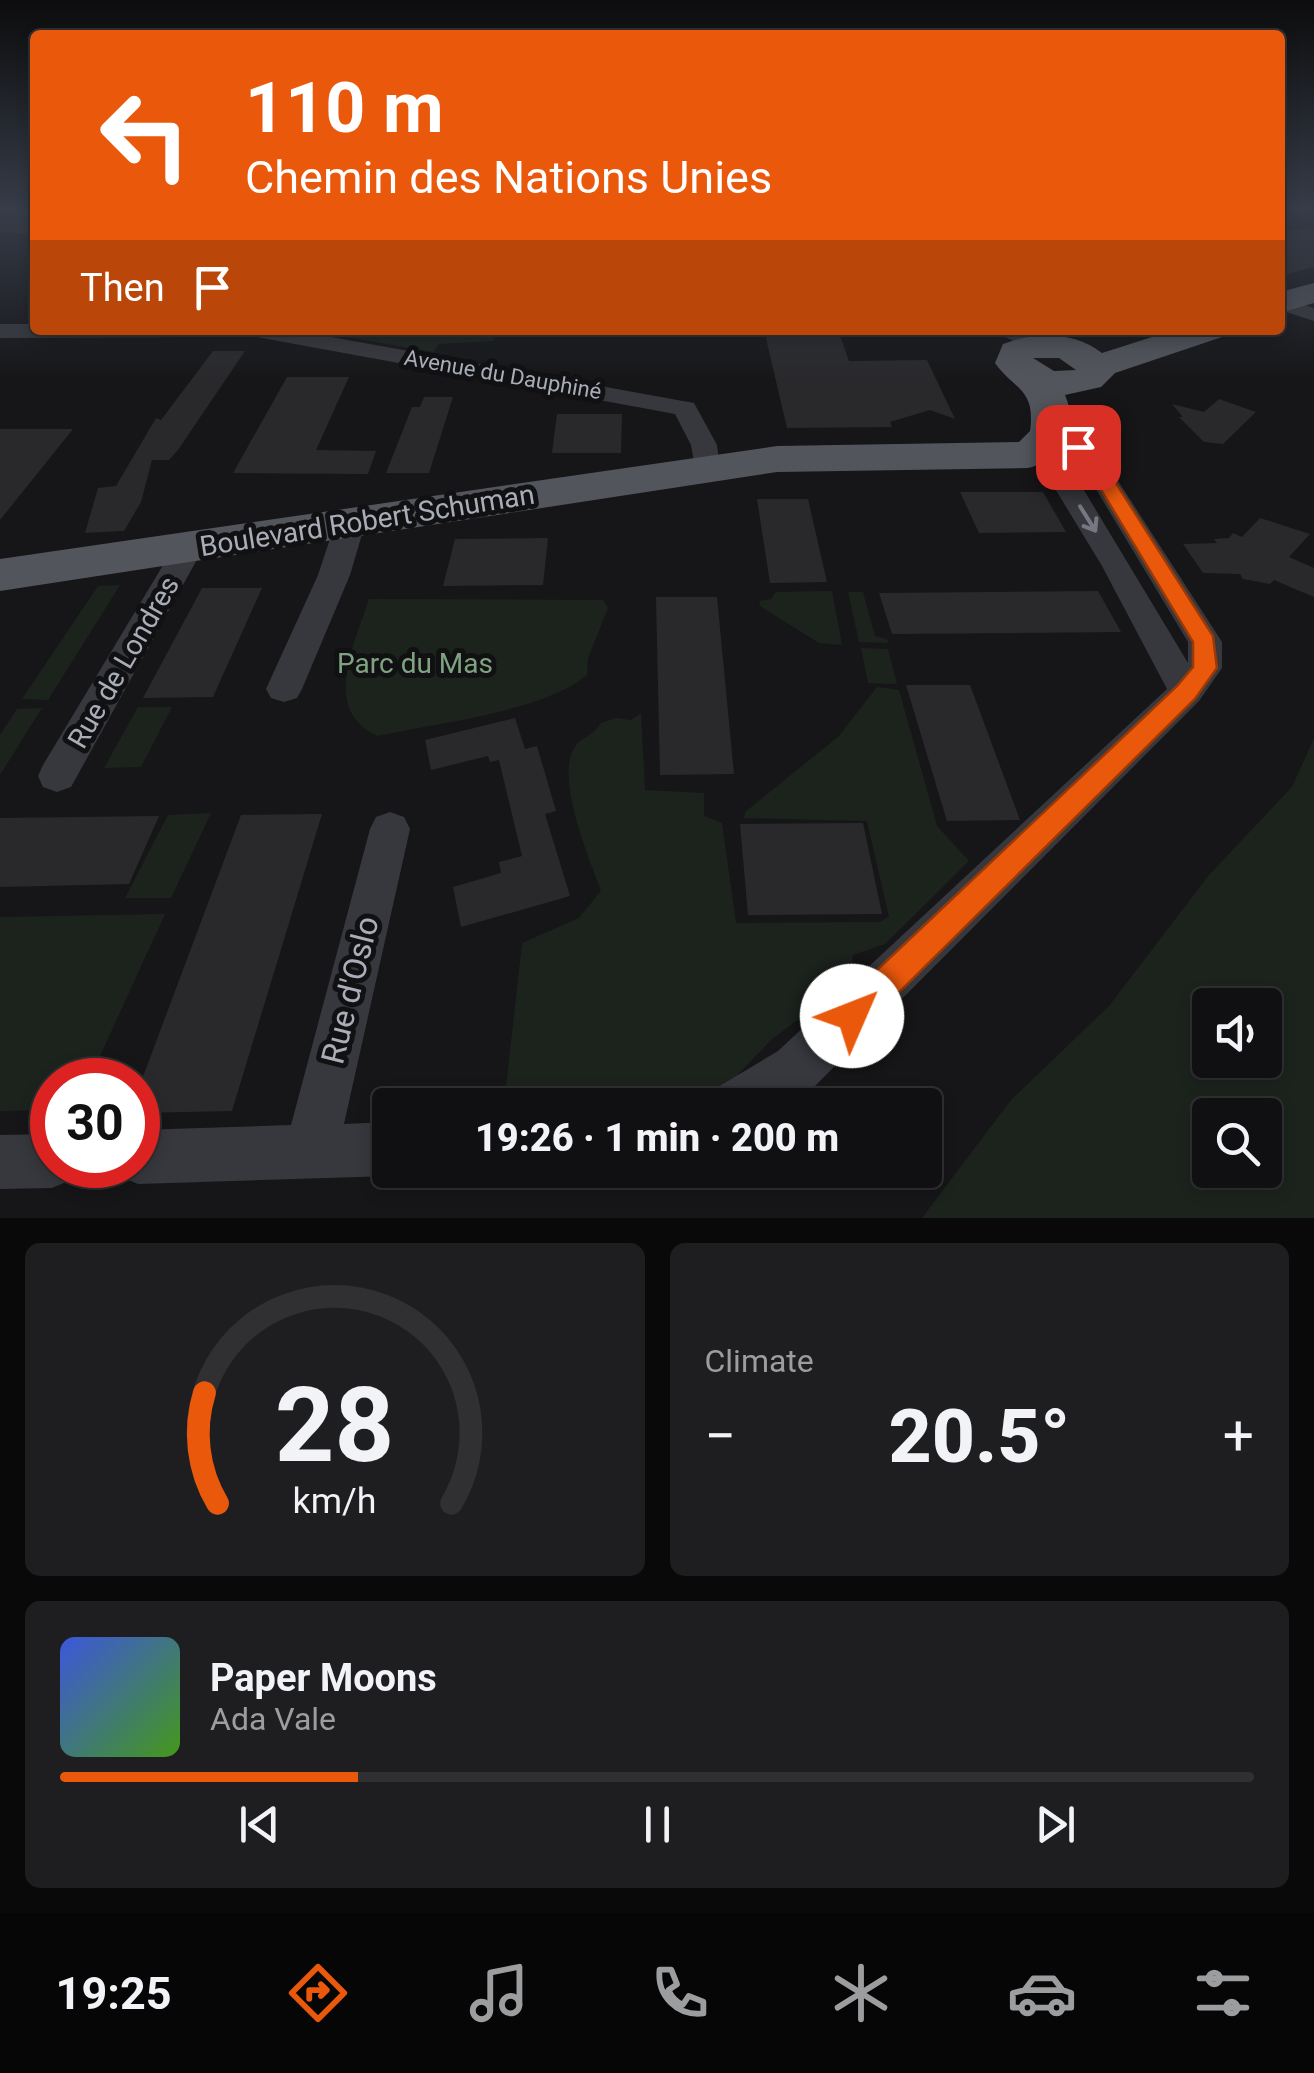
<!DOCTYPE html>
<meta charset="utf-8">
<style>
:root{--surface:#101012;--page:#1e1e20;--text:#f1f3f6;--muted:#9c9d9f;--line:#303032;--accent:#ea580c}
body{margin:0;font-family:Roboto,sans-serif;background:var(--page);color:var(--text);height:100vh;display:flex;flex-direction:column;font-size:38px;white-space:nowrap}
*{box-sizing:border-box;margin:0}
p{font-size:32px;color:var(--muted)}
.icon{flex:none;width:55px;height:55px;fill:none;stroke:currentColor;stroke-width:2;stroke-linecap:round;stroke-linejoin:round}
.map{position:relative;height:1218px;overflow:hidden}
.drawer{display:flex;flex-direction:column;gap:25px;padding:25px;background:#09090a;flex:1}
.drawer>*{flex:none}
.top-card{position:absolute;left:30px;top:30px;width:1255px;height:305px;border-radius:10px;box-shadow:0 5px 15px #0003,0 0 0 2px var(--line);background:#ea580c;color:#fff;overflow:hidden}
.fabs{position:absolute;left:1192px;top:988px;display:grid;gap:20px}
.fabs a{display:grid;place-items:center;width:90px;height:90px;border-radius:10px;background:var(--surface);box-shadow:0 5px 15px #0003,0 0 0 2px var(--line);font-size:50px}
.speed{position:absolute;left:30px;top:1058px;display:flex;gap:20px;font-size:50px;font-weight:700;text-align:center}
.speed>*{display:grid;place-content:center;width:130px;height:130px;border-radius:50%;background:var(--surface);box-shadow:0 5px 15px #0003,0 0 0 2px var(--line);line-height:1}
.speed .limit{border:15px solid #d22;background:#fff;color:#111}
.pin{position:absolute;display:grid;place-items:center;width:85px;height:85px;color:#fff;margin:-42px;border-radius:20px;box-shadow:0 5px 15px #0006}
.me{position:absolute;width:110px;margin:-55px;rotate:46deg;stroke-linejoin:round;filter:drop-shadow(0 0 8px #0008)}
.turn{display:flex;align-items:center;gap:35px;height:210px;padding:0 50px;font-size:45px}
.turn .icon{width:130px;height:130px;stroke-width:2.5}
.turn b{display:block;font-size:70px;line-height:85px}
.then{display:flex;align-items:center;height:95px;padding:0 50px;background:#0003;gap:20px;font-size:38px}
.big{font-size:75px;font-weight:800;line-height:1.1}
.drawer .widget{flex:1;display:flex;flex-direction:column;justify-content:center;gap:15px;min-width:0;padding:0 35px;border-radius:15px;background:var(--page)}
.drawer .dial{align-items:center;gap:0}
.dial svg{height:260px;overflow:visible;fill:none;stroke:var(--line);stroke-width:7;stroke-linecap:round;text-anchor:middle}
.dial text{fill:var(--text);stroke:none}
.song{display:flex;align-items:center;gap:30px}
.cover{width:120px;height:120px;border-radius:15px;background:linear-gradient(135deg,hsl(230 70% 55%),hsl(100 70% 35%))}
.played{height:10px;border-radius:5px;background:linear-gradient(90deg,var(--accent) 25%,var(--line) 25%)}
.keys{display:flex;justify-content:space-around;direction:ltr}
.heat{display:flex;justify-content:space-between;align-items:center;font-size:55px;direction:ltr}
.drawer .tiles{flex:1;display:grid;gap:25px;grid-template-columns:1fr 1fr}
.widget:last-child{grid-column:span 2}
.trip{position:absolute;left:372px;top:1088px;width:570px;height:100px;border-radius:10px;background:var(--surface);box-shadow:0 5px 15px #0003,0 0 0 2px var(--line);font-weight:800;line-height:100px;text-align:center}
.dock{display:flex;height:160px;justify-content:space-around;align-items:center;background:#060607;color:var(--muted)}
.dock .icon{width:70px;height:70px}
.dock .selected{color:var(--accent)}
.dock b{font-size:45px;color:var(--text)}
.map>svg:first-child{display:block}
.green{fill:#1c231d;fill-rule:evenodd}
.building{fill:#29292c}
.lines{fill:none;stroke-linecap:round;stroke-linejoin:round}
.street{fill:#37383d;fill-rule:evenodd}
.primary{fill:#53555c;fill-rule:evenodd}
.oneway{stroke:#757881}
.route{fill:#ea580c;stroke:#983908;stroke-width:2.5}
.labels{text-anchor:middle;stroke-width:10;stroke-linejoin:round;paint-order:stroke}
.far-street-label{font-size:22px;fill:#a8adb8;stroke:#111113}
.street-label{font-size:28px;fill:#a8adb8;stroke:#111113}
.park-label{font-size:28px;fill:#7fa381;stroke:#111113}
.near-street-label{font-size:32px;fill:#a8adb8;stroke:#111113}
</style>
<div class="map">
<svg width="1314" height="1218" viewBox="0 0 1314 1218">
<rect width="100%" height="100%" fill="#161618"/>
<path class="green" d="M 305,330 L 496,330 L 494,341 L 438,344 L 434,352 Z
M 120,585 L 48,700 L 22,699 L 98,586 Z
M 832,591 L 842,645 L 819,643 L 761,607 L 759,601 L 771,599 L 776,592 Z
M 848,592 L 863,592 L 875,636 L 887,639 L 888,643 L 859,642 Z
M 369,599 L 603,600 L 608,608 L 588,658 L 587,675 C 543,712 435,723 378,736 C 320,711 355,643 369,599 Z
M 861,648 L 888,649 L 897,684 L 868,683 Z
M 877,687 L 899,690 L 937,826 L 969,861 L 885,944 L 853,955 L 850,980 L 771,1040 L 726,1087 L 687,1105 L 504,1105 L 522,943 L 579,918 L 601,891 C 590,860 552,773 577,744 C 585,736 594,735 601,723 L 616,718 L 631,720 L 641,713 L 645,790 L 704,793 L 704,816 L 722,823 L 736,923 L 879,922 L 889,917 L 867,821 L 744,818 L 745,812 L 839,736 Z
M 138,707 L 172,707 L 141,767 L 104,768 Z
M 42,708 L 0,775 L 0,735 L 17,709 Z
M 1314,738 L 1314,1218 L 922,1218 L 1011,1100 L 1109,1006 L 1209,875 L 1292,787 ZM 1210,1005 L 1265,1005 L 1265,1060 L 1210,1060 ZM 1210,1115 L 1265,1115 L 1265,1170 L 1210,1170 Z
M 211,813 L 171,898 L 125,898 L 168,815 Z
M 165,914 L 89,1080 L 52,1080 L 52,1110 L 0,1111 L 0,917 Z"/>
<path class="building" d="M 0,210 L 35,210 L 35,234 L 0,232 Z
M 1314,228 L 1314,267 L 1280,276 L 1280,231 Z
M 764,330 L 838,330 L 849,361 L 927,360 L 955,419 L 930,410 L 890,422 L 892,427 L 787,428 Z
M 213,351 L 245,351 L 178,450 L 169,460 L 152,460 L 141,502 L 124,531 L 85,533 L 98,488 L 116,486 L 156,418 L 161,420 Z
M 287,377 L 349,377 L 316,450 L 376,451 L 368,474 L 233,473 Z
M 424,397 L 453,397 L 429,473 L 386,473 L 412,407 L 420,407 Z
M 1219,399 L 1256,412 L 1223,444 L 1204,442 L 1179,417 L 1183,417 L 1172,404 L 1204,412 Z
M 557,414 L 622,414 L 621,453 L 552,453 Z
M 0,429 L 73,429 L 0,520 Z
M 960,492 L 1043,492 L 1066,532 L 979,533 Z
M 757,499 L 808,499 L 827,582 L 770,583 Z
M 1260,518 L 1310,534 L 1289,557 L 1314,568 L 1314,597 L 1274,580 L 1270,584 L 1243,579 L 1240,574 L 1203,573 L 1183,544 L 1217,543 L 1214,539 L 1229,538 L 1233,533 L 1242,537 Z
M 548,538 L 543,585 L 443,586 L 455,539 Z
M 202,588 L 262,588 L 213,697 L 143,698 Z
M 1098,591 L 1121,632 L 892,634 L 879,593 Z
M 656,597 L 717,597 L 734,774 L 660,775 Z
M 906,685 L 970,685 L 1020,820 L 947,821 Z
M 515,718 L 525,749 L 537,746 L 556,811 L 545,814 L 570,896 L 461,927 L 453,887 L 501,873 L 499,862 L 522,856 L 499,760 L 490,762 L 488,756 L 431,770 L 425,740 Z
M 322,814 L 232,1111 L 138,1113 L 138,1090 L 241,815 Z
M 159,816 L 129,884 L 0,887 L 0,818 Z
M 863,823 L 882,914 L 748,915 L 740,824 Z"/>
<g class="lines">
<path class="street" d="M 1280,297 L 1314,308 L 1314,321 L 1280,310 Z
M 0,324 L 35,324 L 35,330 L 211,330 L 200,337 L 0,338 Z
M 246,330 L 293,330 L 694,403 L 717,445 L 720,468 L 706,476 L 696,474 L 691,445 L 675,414 L 257,337 Z
M 991,330 L 1020,330 L 1049,346 L 1038,353 Z
M 1052,422 L 1061,425 L 1068,442 L 1087,441 L 1102,456 L 1222,642 L 1222,668 L 1199,701 L 814,1087 L 784,1105 L 710,1105 L 718,1087 L 778,1051 L 1167,689 L 1102,566 L 1051,482 L 1039,430 ZM 1072,456 L 1082,466 L 1188,642 L 1188,663 L 1079,482 Z
M 350,515 L 360,518 L 365,524 L 350,575 L 302,689 L 297,698 L 284,702 L 271,698 L 266,689 L 318,575 L 335,524 L 340,518 Z
M 189,538 L 200,540 L 204,547 L 71,787 L 57,792 L 43,787 L 38,776 L 43,765 L 174,547 L 178,540 Z
M 390,812 L 404,817 L 410,829 L 344,1124 L 390,1122 L 390,1170 L 404,1170 L 390,1176 L 138,1184 L 119,1176 L 115,1165 L 138,1165 L 138,1130 L 291,1125 L 370,829 L 376,817 Z
M 52,1134 L 52,1165 L 77,1165 L 71,1180 L 52,1188 L 0,1189 L 0,1135 Z"/>
<path class="primary" d="M 1314,283 L 1314,303 L 1280,313 L 1280,292 Z
M 1174,330 L 1228,330 L 1222,337 L 1115,373 L 1101,387 L 1065,395 C 1080,430 1064,459 1028,468 L 777,472 L 0,591 L 0,559 L 777,446 L 1019,442 L 1030,431 C 1036,388 1014,390 995,363 L 1003,344 C 1034,332 1074,331 1102,353 ZM 1033,358 L 1059,358 L 1076,370 L 1054,371 Z"/>
</g>
<defs><path id="oneway-shaft" d="M-6 0H5M1.5-3L5.5 0L1.5 3" fill="none" stroke-width="1.6" stroke-linecap="round" stroke-linejoin="round" transform="scale(2.5)"/></defs>
<use class="oneway" href="#oneway-shaft" transform="translate(1088 519) rotate(58)"/>
<linearGradient id="sky" x2="0" y2="1"><stop stop-color="#0c0c0d"/><stop offset="0.55" stop-color="#363c48"/><stop offset="1" stop-color="#363c48" stop-opacity="0"/></linearGradient>
<rect width="1314" height="380" fill="url(#sky)"/>
<path class="route" d="M 1078,441 L 1100,458 L 1213,636 L 1217,668 L 1195,699 L 863,1028 L 852,1033 L 840,1028 L 835,1016 L 840,1005 L 1177,686 L 1193,667 L 1193,642 L 1086,465 L 1069,447 Z"/>
<g class="labels">
<g class="far-street-label">
<text transform="translate(503 374) rotate(10)" y="8">Avenue du Dauphiné</text>
</g>
<g class="street-label">
<text transform="translate(367 520) rotate(-9)" y="10">Boulevard Robert Schuman</text>
<text transform="translate(123 662) rotate(-60)" y="10">Rue de Londres</text>
</g>
<g class="park-label">
<text x="415" y="673">Parc du Mas</text>
</g>
<g class="near-street-label">
<text transform="translate(350 990) rotate(-76)" y="11">Rue d'Oslo</text>
</g>
</g>
</svg>
<div class="fabs">
<a><svg class="icon" aria-label="sound" viewBox="0 0 24 24"><path d="M4 9h4l5-4v14l-5-4H4zM17 9q2 3 0 6"/></svg></a>
<a><svg class="icon" aria-label="search" viewBox="0 0 24 24"><circle cx="10" cy="10" r="6"/><path d="M15 15l6 6"/></svg></a>
</div>
<div class="speed"><div class="limit">30</div></div>
<div class="pin" style="left:1078px;top:447px;background:#d93025"><svg class="icon" aria-label="arrive" viewBox="0 0 24 24"><path d="M6 21V4h12l-3 4 3 4H6"/></svg></div>
<svg class="me" style="left:852px;top:1016px" viewBox="-20 -20 40 40"><circle r="19" fill="#fff"/><path d="M0-13L10 11 0 6-10 11z" fill="#ea580c"/></svg>
<div class="trip">19:26 · 1 min · 200 m</div>
<div class="top-card">
<div class="turn"><svg class="icon" aria-label="left" viewBox="0 0 24 24"><path d="M17 20v-9H6M10 6l-5 5 5 5"/></svg><div><b>110 m</b>Chemin des Nations Unies</div></div>
<div class="then">Then<svg class="icon" aria-label="arrive" viewBox="0 0 24 24"><path d="M6 21V4h12l-3 4 3 4H6"/></svg></div>
</div>
</div>
<section class="drawer">
<div class="tiles">
<div class="widget dial"><svg viewBox="0 0 100 80">
<path d="M14 69A42 42 0 1 1 86 69"/>
<path d="M14 69A42 42 0 0 1 10 35" stroke="#ea580c"/>
<text x="50" y="56" font-size="32" font-weight="700">28</text>
<text x="50" y="72" font-size="11">km/h</text>
</svg></div>
<div class="widget"><p>Climate</p>
<div class="heat"><a>−</a><b class="big">20.5°</b><a>+</a></div>
</div>
<div class="widget">
<div class="song"><i class="cover"></i><div><b>Paper Moons</b><p>Ada Vale</p></div></div>
<div class="played"></div>
<div class="keys"><svg class="icon" aria-label="previous" viewBox="0 0 24 24"><path d="M18 5L8 12l10 7zM5 5v14"/></svg><svg class="icon" aria-label="pause" viewBox="0 0 24 24"><path d="M8 5v14M16 5v14"/></svg><svg class="icon" aria-label="next" viewBox="0 0 24 24"><path d="M6 5l10 7-10 7zM19 5v14"/></svg></div>
</div>
</div>
</section>
<nav class="dock">
<b>19:25</b>
<svg class="icon selected" aria-label="directions" viewBox="0 0 24 24"><path d="M12 3l9 9-9 9-9-9zM9 14v-3h6M13 9l2 2-2 2"/></svg>
<svg class="icon" aria-label="music" viewBox="0 0 24 24"><path d="M9 18V5l10-2v13"/><circle cx="6" cy="18" r="3"/><circle cx="16" cy="16" r="3"/></svg>
<svg class="icon" aria-label="phone" viewBox="0 0 24 24"><path d="M5 4h4l2 5-3 2q2 4 5 5l2-3 5 2v4C11 20 4 13 5 4z"/></svg>
<svg class="icon" aria-label="climate" viewBox="0 0 24 24"><path d="M12 3v18M4 7l16 10M4 17L20 7"/></svg>
<svg class="icon" aria-label="car" viewBox="0 0 24 24"><path d="M5 17H2v-5l4-1 3-4h7l3 4 3 1v5h-3M9 17h6M6 11h13"/><circle cx="7" cy="17" r="2"/><circle cx="17" cy="17" r="2"/></svg>
<svg class="icon" aria-label="filters" viewBox="0 0 24 24"><path d="M4 7h16M4 17h16"/><circle cx="9" cy="7" r="2"/><circle cx="15" cy="17" r="2"/></svg>
</nav>
